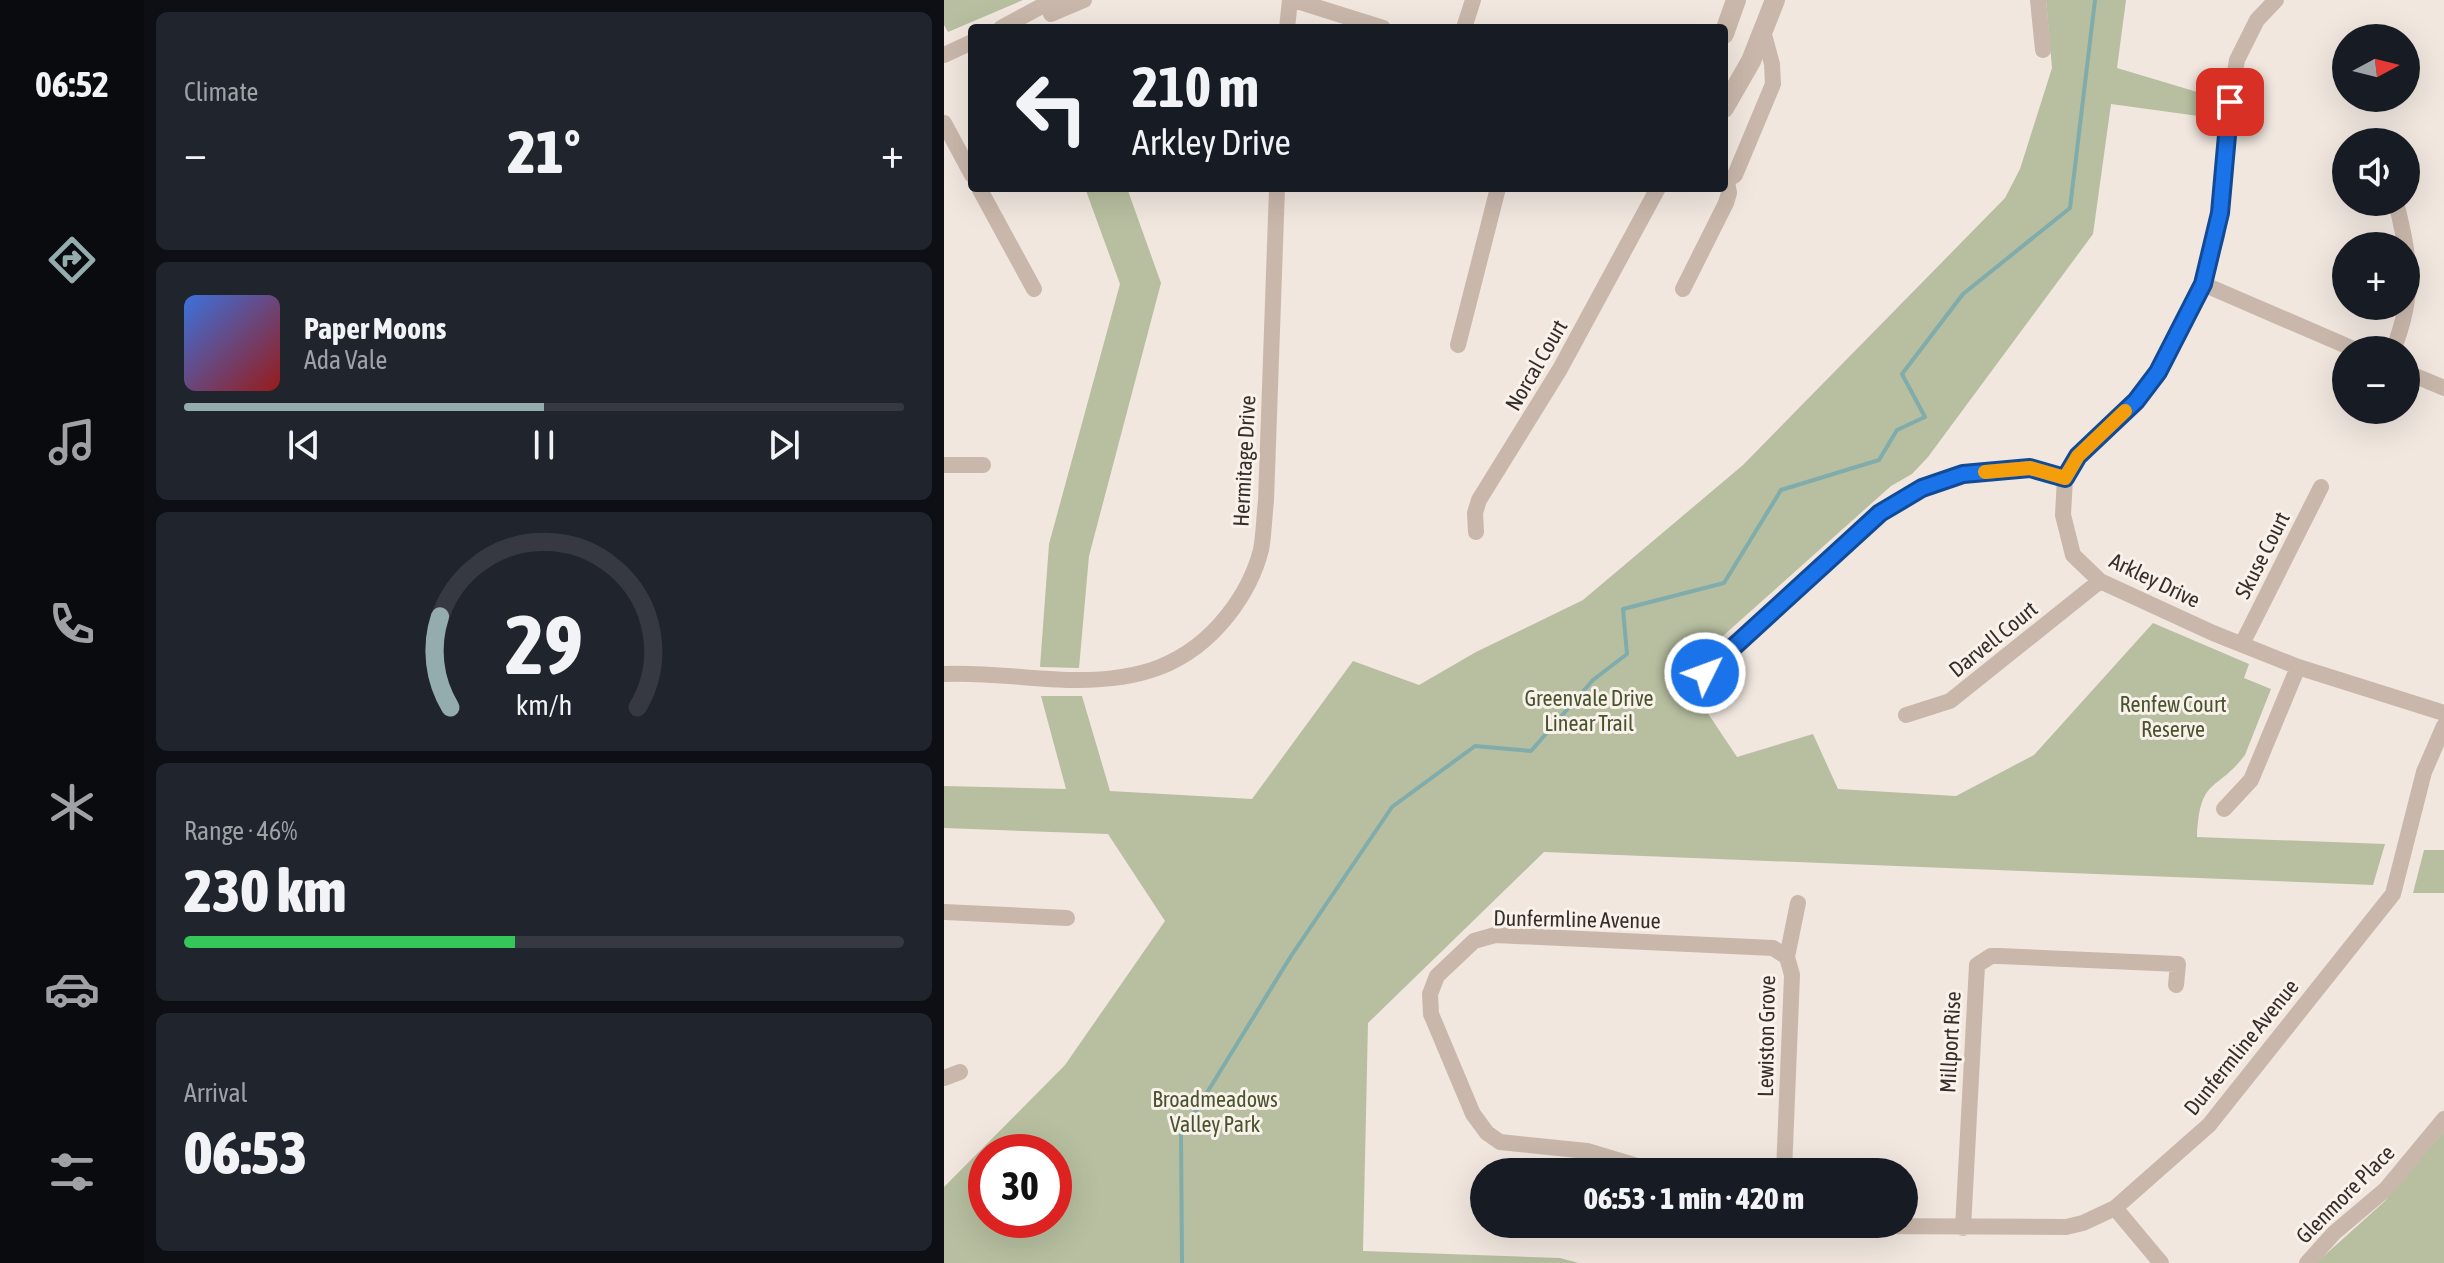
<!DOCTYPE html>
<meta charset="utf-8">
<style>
:root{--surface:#171b24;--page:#20242c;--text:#f1f3f6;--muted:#9ea1a6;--line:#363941;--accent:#94acae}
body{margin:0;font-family:"Asap Condensed",sans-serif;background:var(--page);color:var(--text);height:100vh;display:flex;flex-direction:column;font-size:30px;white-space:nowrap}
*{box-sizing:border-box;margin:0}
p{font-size:26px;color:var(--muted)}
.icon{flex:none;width:44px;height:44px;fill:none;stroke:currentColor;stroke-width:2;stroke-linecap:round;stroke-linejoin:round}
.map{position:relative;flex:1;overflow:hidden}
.details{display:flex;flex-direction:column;gap:12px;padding:12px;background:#0d0f14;width:800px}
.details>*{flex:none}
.top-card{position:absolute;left:24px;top:24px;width:760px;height:168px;border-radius:8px;box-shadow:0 8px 32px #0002;background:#171b24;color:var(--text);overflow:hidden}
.needle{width:52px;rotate:83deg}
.controls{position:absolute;left:1388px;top:24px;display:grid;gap:16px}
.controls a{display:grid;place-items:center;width:88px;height:88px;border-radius:50%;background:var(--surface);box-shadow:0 8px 32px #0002;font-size:40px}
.speed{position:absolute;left:24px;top:1134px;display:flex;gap:16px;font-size:40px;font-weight:700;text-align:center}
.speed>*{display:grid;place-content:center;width:104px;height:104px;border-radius:50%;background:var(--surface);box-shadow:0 8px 32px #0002;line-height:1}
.speed .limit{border:12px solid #d22;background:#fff;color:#111}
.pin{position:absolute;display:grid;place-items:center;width:68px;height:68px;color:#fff;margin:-34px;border-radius:16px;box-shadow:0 4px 12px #0006}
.me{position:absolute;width:88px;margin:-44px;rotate:48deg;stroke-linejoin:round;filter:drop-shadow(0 0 6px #0008)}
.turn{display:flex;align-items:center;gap:28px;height:168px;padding:0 32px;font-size:36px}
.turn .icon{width:104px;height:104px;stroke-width:2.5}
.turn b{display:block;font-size:56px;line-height:68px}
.big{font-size:60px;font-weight:800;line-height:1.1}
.details .widget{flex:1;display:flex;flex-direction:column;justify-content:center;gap:12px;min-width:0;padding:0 28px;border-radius:12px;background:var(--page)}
.details .dial{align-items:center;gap:0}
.dial svg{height:208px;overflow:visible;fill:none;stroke:var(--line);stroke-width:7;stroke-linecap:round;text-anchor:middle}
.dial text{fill:var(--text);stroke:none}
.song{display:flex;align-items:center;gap:24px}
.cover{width:96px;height:96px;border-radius:12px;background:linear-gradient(135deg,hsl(220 70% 55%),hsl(0 70% 35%))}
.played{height:8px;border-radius:4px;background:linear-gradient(90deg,var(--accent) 50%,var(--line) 50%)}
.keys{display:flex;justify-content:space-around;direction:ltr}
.heat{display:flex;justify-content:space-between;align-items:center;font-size:44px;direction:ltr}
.charge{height:12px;border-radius:6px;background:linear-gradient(90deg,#34c759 46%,var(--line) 0)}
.trip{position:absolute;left:526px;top:1158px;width:448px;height:80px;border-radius:40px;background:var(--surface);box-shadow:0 8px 32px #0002;font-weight:800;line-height:80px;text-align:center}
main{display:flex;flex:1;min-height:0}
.tab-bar{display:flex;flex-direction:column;width:144px;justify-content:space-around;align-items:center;background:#090b0e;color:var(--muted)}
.tab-bar .icon{width:56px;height:56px}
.tab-bar .current{color:var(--accent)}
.tab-bar b{font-size:36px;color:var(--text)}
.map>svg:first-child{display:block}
.green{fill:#b7bfa0;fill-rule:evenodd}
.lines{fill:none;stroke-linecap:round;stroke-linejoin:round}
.stream{stroke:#80acab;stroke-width:4}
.minor{stroke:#c9b7ab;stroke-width:16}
.tertiary{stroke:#c9b7ab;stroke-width:20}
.route-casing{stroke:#114b97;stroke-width:20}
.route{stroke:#1a73e8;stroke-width:14}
.slow{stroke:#f59e0b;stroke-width:14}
.labels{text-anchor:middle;stroke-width:6;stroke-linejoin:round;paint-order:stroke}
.street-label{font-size:22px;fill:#372d2a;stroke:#f9f2eb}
.park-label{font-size:22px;fill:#49542f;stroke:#f9f2eb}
</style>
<main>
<nav class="tab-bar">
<b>06:52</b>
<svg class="icon current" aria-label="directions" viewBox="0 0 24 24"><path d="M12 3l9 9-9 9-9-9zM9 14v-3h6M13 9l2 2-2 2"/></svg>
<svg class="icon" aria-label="music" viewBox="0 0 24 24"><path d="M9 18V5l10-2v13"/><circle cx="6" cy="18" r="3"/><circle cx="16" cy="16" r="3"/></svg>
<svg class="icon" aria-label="phone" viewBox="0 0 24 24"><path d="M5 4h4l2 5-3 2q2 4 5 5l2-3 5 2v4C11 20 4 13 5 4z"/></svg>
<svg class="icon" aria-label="climate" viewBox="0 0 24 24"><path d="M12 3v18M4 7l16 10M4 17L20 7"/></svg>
<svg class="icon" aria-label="car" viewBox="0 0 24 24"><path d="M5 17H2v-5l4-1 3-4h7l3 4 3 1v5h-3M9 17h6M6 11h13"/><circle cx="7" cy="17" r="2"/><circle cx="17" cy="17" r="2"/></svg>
<svg class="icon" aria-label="filters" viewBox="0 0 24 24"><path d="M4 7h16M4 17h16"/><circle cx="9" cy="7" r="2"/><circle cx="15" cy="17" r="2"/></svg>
</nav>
<section class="details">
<div class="widget"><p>Climate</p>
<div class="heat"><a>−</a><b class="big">21°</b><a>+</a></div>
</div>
<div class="widget">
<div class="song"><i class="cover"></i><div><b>Paper Moons</b><p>Ada Vale</p></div></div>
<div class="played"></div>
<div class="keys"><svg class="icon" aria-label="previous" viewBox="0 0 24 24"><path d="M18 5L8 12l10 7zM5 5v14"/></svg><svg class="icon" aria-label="pause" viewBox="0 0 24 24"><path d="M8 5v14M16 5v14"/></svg><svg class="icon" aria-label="next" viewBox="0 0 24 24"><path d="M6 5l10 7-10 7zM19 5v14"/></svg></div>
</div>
<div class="widget dial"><svg viewBox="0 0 100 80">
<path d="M14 69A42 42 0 1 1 86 69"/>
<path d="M14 69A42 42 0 0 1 10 34" stroke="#94acae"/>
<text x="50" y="56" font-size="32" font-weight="700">29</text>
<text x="50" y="72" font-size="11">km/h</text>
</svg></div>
<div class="widget"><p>Range · 46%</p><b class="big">230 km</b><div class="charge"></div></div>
<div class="widget"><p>Arrival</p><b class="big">06:53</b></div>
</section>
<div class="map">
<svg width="1500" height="1263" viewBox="0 0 1500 1263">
<rect width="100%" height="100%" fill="#f1e7df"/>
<path class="green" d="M 0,0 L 79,0 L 4,32 L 0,25 Z
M 1102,0 L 1182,0 L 1173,68 L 1270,97 L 1269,118 L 1167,104 L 1149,234 L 984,457 L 968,474 L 947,486 L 771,643 L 757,648 L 737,664 L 755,700 L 793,757 L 869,734 L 894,789 L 1012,796 L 1090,755 L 1209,623 L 1305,664 L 1300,678 L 1327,689 L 1301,755 C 1271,794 1256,776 1253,837 L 1441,844 L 1429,885 L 600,852 L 424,1023 L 419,1251 L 616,1258 L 635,1263 L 0,1263 L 0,1187 L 121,1065 L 221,921 L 164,834 L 0,828 L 0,786 L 122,789 L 97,696 L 138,696 L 166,791 L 308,799 L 409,661 L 475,685 L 532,652 L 639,600 L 799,465 L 1061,198 L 1076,169 L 1108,68 ZM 42,1152 L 110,1152 L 110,1220 L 42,1220 Z
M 141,188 L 183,188 L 217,283 L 145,556 L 135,668 L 96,667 L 105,544 L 176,284 Z
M 1480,850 L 1500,850 L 1500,893 L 1469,893 Z
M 1500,1131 L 1500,1263 L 1372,1263 L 1441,1201 Z"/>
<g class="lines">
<path class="stream" d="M 238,1263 L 237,1135 L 347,956 L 448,807 L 531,746 L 587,751 L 649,680 L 683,654 L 679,609 L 780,583 L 837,490 L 935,460 L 953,430 L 981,417 L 958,374 L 1019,294 L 1126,208 L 1151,0"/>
<path class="minor" d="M 350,0 L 439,28
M 1094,0 L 1099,50
M 1332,0 L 1313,20 L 1293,60 L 1285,108 L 1280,190 L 1273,236 L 1259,284 L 1214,372 L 1192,401 L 1134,456 L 1121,478 L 1119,515 L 1129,555 L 1156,581 L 1269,633 L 1354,667 L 1500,713
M 107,14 L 140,0
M 57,28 L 96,7 L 118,0
M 343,28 L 346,0
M 520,28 L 529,0
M 0,55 L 28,42
M 0,123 L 28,175
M 780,182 L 791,175 L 829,84 L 828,64 L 819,31
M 35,188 L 90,289
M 1259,284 L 1412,350
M 739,289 L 782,203 L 785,193 L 783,181
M 514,345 L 554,188
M 1449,350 C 1472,293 1466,259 1452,202
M 1462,372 L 1500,388
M 0,465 L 39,465
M 532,532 L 531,513 L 535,500 L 616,369 L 714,188
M 1298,644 L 1377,487
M 761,673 L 936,513 L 978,488 L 1019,474 L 1086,468 L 1121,478
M 0,674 C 42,672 86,679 128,680 C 193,681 243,667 284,615 C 299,596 311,573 317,550 C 320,534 320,517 322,501 L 333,188
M 962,715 L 1006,701 L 1156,581
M 1280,809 L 1307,780 L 1354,667
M 0,912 L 123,918
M 0,1078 L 16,1072
M 713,1172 L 643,1151 L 556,1142 L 543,1133 L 529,1114 L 487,1014 L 486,994 L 493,976 L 530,941 L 551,935 L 829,948 L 843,957
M 840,1172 L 848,975 L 843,957 L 854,903
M 1171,1208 L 1217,1263
M 895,1224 L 913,1226 L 1122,1227 L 1139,1223 L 1171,1208 L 1265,1125 L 1449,894 L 1480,772 L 1500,726
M 1019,1228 L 1033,965 L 1047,956 L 1055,956 L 1234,964 L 1232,985
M 1363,1263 L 1390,1233 L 1442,1189 L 1500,1119"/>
<path class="tertiary" d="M 780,34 L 792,0
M 780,108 L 807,61 L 831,0"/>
</g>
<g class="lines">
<g class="route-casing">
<path id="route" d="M 761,673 L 936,513 L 978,488 L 1019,474 L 1086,468 L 1121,478 L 1134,456 L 1192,401 L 1214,372 L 1259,284 L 1276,213 L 1286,102"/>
</g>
<use href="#route" class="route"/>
<path class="slow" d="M 1041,472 L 1086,468 L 1121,478 L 1134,456 L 1181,411"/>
</g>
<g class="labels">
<g class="street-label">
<text transform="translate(592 365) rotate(-60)" y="8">Norcal Court</text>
<text transform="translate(300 461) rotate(-87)" y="8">Hermitage Drive</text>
<text transform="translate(1318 555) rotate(-63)" y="8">Skuse Court</text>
<text transform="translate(1211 580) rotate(26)" y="8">Arkley Drive</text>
<text transform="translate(1049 639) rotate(-39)" y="8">Darvell Court</text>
<text transform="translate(633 919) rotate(1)" y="8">Dunfermline Avenue</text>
<text transform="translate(822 1036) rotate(-89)" y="8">Lewiston Grove</text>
<text transform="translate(1006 1042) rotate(-87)" y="8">Millport Rise</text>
<text transform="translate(1297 1047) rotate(-51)" y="8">Dunfermline Avenue</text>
<text transform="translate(1401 1194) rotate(-45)" y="8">Glenmore Place</text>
</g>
<g class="park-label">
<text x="645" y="706">Greenvale Drive<tspan x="645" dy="25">Linear Trail</tspan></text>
<text x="1229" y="712">Renfew Court<tspan x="1229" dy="25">Reserve</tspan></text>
<text x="271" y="1107">Broadmeadows<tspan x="271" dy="25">Valley Park</tspan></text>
</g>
</g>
</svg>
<div class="controls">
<a><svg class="needle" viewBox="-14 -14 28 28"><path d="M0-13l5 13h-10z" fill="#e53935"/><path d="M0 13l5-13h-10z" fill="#9ea1a6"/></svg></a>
<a><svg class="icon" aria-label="sound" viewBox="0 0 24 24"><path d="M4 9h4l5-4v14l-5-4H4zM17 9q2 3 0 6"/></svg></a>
<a>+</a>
<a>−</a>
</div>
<div class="speed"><div class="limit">30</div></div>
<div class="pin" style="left:1286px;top:102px;background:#d93025"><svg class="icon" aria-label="arrive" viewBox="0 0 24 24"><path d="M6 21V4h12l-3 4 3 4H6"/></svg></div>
<svg class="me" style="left:761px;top:673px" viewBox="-20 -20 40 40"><circle r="17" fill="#1a73e8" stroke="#fff" stroke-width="3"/><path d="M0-11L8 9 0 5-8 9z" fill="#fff"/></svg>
<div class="trip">06:53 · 1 min · 420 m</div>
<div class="top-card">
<div class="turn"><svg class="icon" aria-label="left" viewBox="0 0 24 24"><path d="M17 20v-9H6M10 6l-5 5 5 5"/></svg><div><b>210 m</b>Arkley Drive</div></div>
</div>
</div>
</main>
